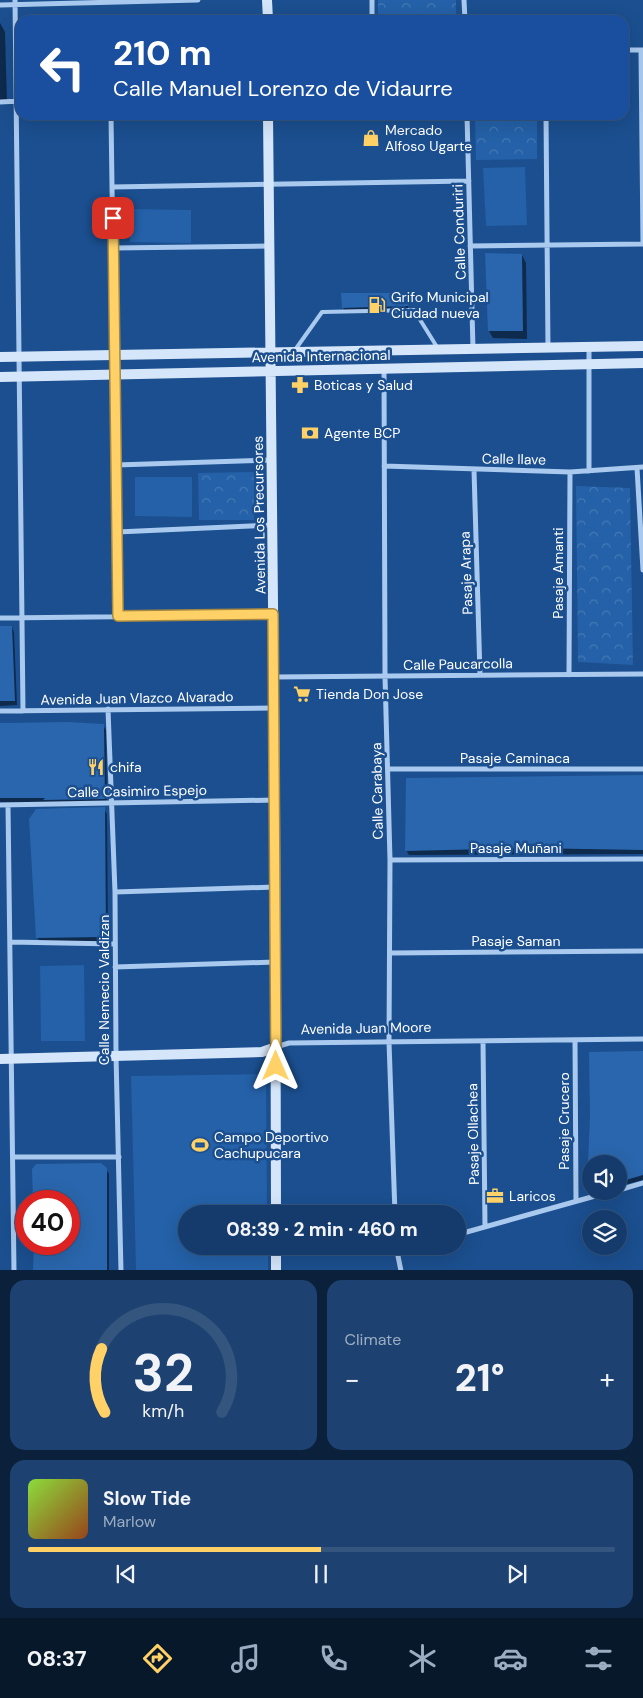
<!DOCTYPE html>
<meta charset="utf-8">
<style>
:root{--surface:#143b6b;--page:#1d4271;--text:#f1f3f6;--muted:#9dadc1;--line:#33557e;--accent:#ffd166}
body{margin:0;font-family:"DM Sans",sans-serif;background:var(--page);color:var(--text);height:100vh;display:flex;flex-direction:column;font-size:19px;white-space:nowrap}
*{box-sizing:border-box;margin:0}
p{font-size:16px;color:var(--muted)}
.icon{flex:none;width:28px;height:28px;fill:none;stroke:currentColor;stroke-width:2;stroke-linecap:round;stroke-linejoin:round}
.map{position:relative;height:1270px;overflow:hidden}
.side{display:flex;flex-direction:column;gap:10px;padding:10px;background:#0b203b;flex:1}
.side>*{flex:none}
.banner{position:absolute;left:15px;top:15px;width:614px;height:105px;border-radius:15px;box-shadow:0 5px 20px #0002,0 0 0 1px var(--line);background:#1a4fa0;color:#fff;overflow:hidden}
.buttons{position:absolute;left:582px;top:1155px;display:grid;gap:10px}
.buttons a{display:grid;place-items:center;width:45px;height:45px;border-radius:50%;background:var(--surface);box-shadow:0 5px 20px #0002,0 0 0 1px var(--line);font-size:25px}
.speed{position:absolute;left:15px;top:1190px;display:flex;gap:10px;font-size:25px;font-weight:700;text-align:center}
.speed>*{display:grid;place-content:center;width:65px;height:65px;border-radius:50%;background:var(--surface);box-shadow:0 5px 20px #0002,0 0 0 1px var(--line);line-height:1}
.speed .limit{border:8px solid #d22;background:#fff;color:#111}
.pin{position:absolute;display:grid;place-items:center;width:42px;height:42px;color:#fff;margin:-21px;border-radius:10px;box-shadow:0 2px 8px #0006}
.me{position:absolute;width:55px;margin:-28px;rotate:0deg;stroke-linejoin:round;filter:drop-shadow(0 0 4px #0008)}
.turn{display:flex;align-items:center;gap:18px;height:105px;padding:0 15px;font-size:22px}
.turn .icon{width:65px;height:65px;stroke-width:2.5}
.turn b{display:block;font-size:35px;line-height:42px}
.big{font-size:38px;font-weight:800;line-height:1.1}
.side .card{flex:1;display:flex;flex-direction:column;justify-content:center;gap:8px;min-width:0;padding:0 18px;border-radius:15px;background:var(--page)}
.side .dial{align-items:center;gap:0}
.dial svg{height:130px;overflow:visible;fill:none;stroke:var(--line);stroke-width:7;stroke-linecap:round;text-anchor:middle}
.dial text{fill:var(--text);stroke:none}
.song{display:flex;align-items:center;gap:15px}
.cover{width:60px;height:60px;border-radius:8px;background:linear-gradient(135deg,hsl(90 70% 55%),hsl(20 70% 35%))}
.played{height:5px;border-radius:2px;background:linear-gradient(90deg,var(--accent) 50%,var(--line) 50%)}
.keys{display:flex;justify-content:space-around;direction:ltr}
.heat{display:flex;justify-content:space-between;align-items:center;font-size:28px;direction:ltr}
.side .tiles{flex:1;display:grid;gap:10px;grid-template-columns:1fr 1fr}
.card:last-child{grid-column:span 2}
.trip{position:absolute;left:178px;top:1205px;width:288px;height:50px;border-radius:25px;background:var(--surface);box-shadow:0 5px 20px #0002,0 0 0 1px var(--line);font-weight:800;line-height:50px;text-align:center}
.dock{display:flex;height:80px;justify-content:space-around;align-items:center;background:#08182b;color:var(--muted)}
.dock .icon{width:35px;height:35px}
.dock .current{color:var(--accent)}
.dock b{font-size:22px;color:var(--text)}
.map>svg:first-child{display:block}
.green{fill:#2461a8}
.park{fill:url(#park-crowns)}
.shadow{fill:#0007}
.building{fill:#2a66ad}
.lines{fill:none;stroke-linecap:round;stroke-linejoin:round}
.lane{stroke:#a9c9ee;stroke-width:4}
.street{stroke:#a9c9ee;stroke-width:5}
.secondary{stroke:#d6e6fa;stroke-width:10}
.route-casing{stroke:#a68842;stroke-width:12}
.route{stroke:#ffd166;stroke-width:9}
.labels{text-anchor:middle;stroke-width:5;stroke-linejoin:round;paint-order:stroke}
.poi-label{font-size:14px;fill:#fff;stroke:#1b4f8f;text-anchor:start}
.street-label{font-size:14px;fill:#fff;stroke:#1b4f8f}
</style>
<div class="map">
<svg width="643" height="1271" viewBox="0 0 643 1271">
<defs>
<pattern id="park-crowns" width="20" height="18" patternUnits="userSpaceOnUse" patternTransform="scale(1.25)"><rect width="20" height="18" fill="#2461a8"/><path d="M2 6a3 3 0 1 1 6 0M12 15a3 3 0 1 1 6 0" fill="none" stroke="#4579b5"/></pattern>
</defs>
<rect width="100%" height="100%" fill="#1b4f8f"/>
<path class="green" d="M 525,167 L 527,225 L 486,226 L 483,168 Z
M 130,209 L 191,210 L 191,243 L 130,242 Z
M 135,477 L 192,477 L 192,517 L 135,516 Z
M 84,965 L 85,1041 L 41,1041 L 40,966 Z
M 266,1074 L 267,1214 L 186,1214 L 186,1246 L 268,1246 L 268,1270 L 136,1270 L 131,1076 Z"/>
<path class="park" d="M 378,0 L 456,0 L 456,20 L 378,20 Z
M 475,115 L 537,115 L 537,159 L 476,160 Z
M 254,472 L 254,520 L 199,520 L 198,473 Z
M 576,486 L 630,488 L 633,665 L 578,662 Z"/>
<path class="shadow" d="M 0,23 L 5,32 L 7,103 L 0,103 Z
M 522,255 L 526,263 L 527,339 L 493,338 L 489,331 Z
M 407,295 L 408,308 L 344,310 L 343,307 Z
M 12,627 L 14,632 L 17,705 L 0,706 L 0,628 Z
M 0,725 L 103,725 L 106,730 L 107,803 L 0,802 Z
M 643,776 L 643,854 L 409,855 L 406,850 Z
M 104,809 L 107,814 L 108,938 L 106,941 L 40,942 L 37,937 Z
M 643,1052 L 643,1180 L 619,1186 L 619,1164 L 591,1164 L 591,1191 L 601,1191 L 592,1194 L 589,1189 L 591,1053 Z
M 106,1169 L 109,1174 L 109,1271 L 35,1271 L 34,1244 L 69,1244 L 69,1201 L 34,1201 L 33,1170 Z"/>
<path class="building" d="M 485,253 L 522,254 L 523,331 L 488,331 Z
M 341,293 L 408,293 L 408,306 L 342,308 Z
M 0,626 L 12,626 L 15,701 L 0,701 Z
M 68,722 L 104,724 L 105,799 L 43,800 L 45,798 L 0,798 L 0,723 Z
M 643,775 L 643,850 L 526,848 L 405,851 L 406,778 Z
M 105,807 L 106,932 L 103,937 L 36,938 L 29,819 L 36,809 Z
M 643,1051 L 643,1175 L 619,1182 L 619,1164 L 588,1164 L 590,1115 L 589,1052 Z
M 101,1163 L 107,1168 L 107,1271 L 33,1271 L 34,1244 L 69,1244 L 69,1201 L 33,1201 L 32,1169 L 36,1164 Z"/>
<g class="lines">
<path class="lane" d="M 295,350 L 322,312 L 414,310 L 437,347"/>
<path class="street" d="M 15,0 L 23,711
M 372,0 L 372,20
M 464,0 L 465,20
M 0,5 L 198,0
M 624,50 L 643,50
M 641,50 L 643,244
M 0,102 L 20,101
M 111,115 L 118,616
M 467,115 L 473,349
M 546,115 L 548,348
M 112,187 L 469,181
M 470,246 L 643,244
M 113,248 L 270,246
M 384,368 L 385,676 L 390,860 L 389,1042 L 395,1214
M 116,465 L 272,460
M 384,466 L 570,472 L 643,467
M 637,468 L 643,570
M 474,470 L 480,675
M 589,471 L 589,347
M 117,532 L 272,525
M 0,618 L 273,615
M 569,675 L 570,472
M 274,677 L 643,674
M 108,709 L 115,892 L 116,1055 L 121,1271
M 0,711 L 274,708
M 388,769 L 643,769
M 0,805 L 275,800
M 8,805 L 14,1271
M 390,860 L 643,859
M 115,892 L 275,887
M 10,942 L 115,944
M 390,953 L 643,951
M 115,967 L 275,962
M 575,1040 L 576,1201
M 483,1041 L 485,1227
M 276,1047 L 289,1043 L 643,1039
M 13,1157 L 119,1157
M 619,1190 L 643,1183
M 456,1235 L 613,1191
M 396,1246 L 401,1271
M 396,1251 L 415,1246"/>
<path class="secondary" d="M 267,0 L 268,20
M 268,115 L 275,800 L 276,1214
M 0,357 L 643,346
M 0,377 L 643,363
M 0,1059 L 262,1052 L 276,1047
M 276,1246 L 276,1271"/>
</g>
<g class="lines">
<g class="route-casing">
<path id="route" d="M 113,218 L 118,616 L 273,614 L 276,1066"/>
</g>
<use href="#route" class="route"/>
</g>
<defs>
<g id="shop-bare" transform="scale(1.35)"><path d="M-5-2.5h2.3a2.7 3.5 0 0 1 5.4 0H5L5.5 6h-11ZM-1.5-2.5h3a1.5 2.3 0 0 0-3 0Z" fill="#ffd166" stroke="#1b4f8f" stroke-width="2.5" paint-order="stroke"/></g>
<g id="fuel-bare" transform="scale(1.35)"><path d="M-5.5-6h7V0h2V4h1.3V-2.5L3-4.5l.8-.8L6-3V5H2.5V1h-1V6h-7ZM-4.2-4.7v3.2H.2V-4.7Z" fill="#ffd166" stroke="#1b4f8f" stroke-width="2.5" paint-order="stroke"/></g>
<g id="pharmacy-bare" transform="scale(1.35)"><path d="M-2-6h4v4h4v4h-4v4h-4v-4h-4v-4h4Z" fill="#ffd166" stroke="#1b4f8f" stroke-width="2.5" paint-order="stroke"/></g>
<g id="bank-bare" transform="scale(1.35)"><path d="M-6-4H6V4H-6ZM0-2.3a2.3 2.3 0 1 0 0 4.6a2.3 2.3 0 1 0 0-4.6Z" fill="#ffd166" stroke="#1b4f8f" stroke-width="2.5" paint-order="stroke"/></g>
<g id="supermarket-bare" transform="scale(1.35)"><path d="M-6-5.5h2.5l.6 2H6L4.5 2H-2.5L-4.4-4H-6ZM-1.5 3.2a1.3 1.3 0 1 0 .1 0ZM3 3.2a1.3 1.3 0 1 0 .1 0Z" fill="#ffd166" stroke="#1b4f8f" stroke-width="2.5" paint-order="stroke"/></g>
<g id="restaurant-bare" transform="scale(1.35)"><path d="M-5-6h1v4h1v-4h1v4h1v-4h1v5L-1.5 .5V6h-2V.5L-5-1ZM5-6V6H3V1.5H1.5Q1.5-4 5-6Z" fill="#ffd166" stroke="#1b4f8f" stroke-width="2.5" paint-order="stroke"/></g>
<g id="stadium-bare" transform="scale(1.35)"><path d="M0-5a6.5 5 0 1 0 0 10a6.5 5 0 1 0 0-10ZM-3.5-1.8h7v3.6h-7Z" fill="#ffd166" stroke="#1b4f8f" stroke-width="2.5" paint-order="stroke"/></g>
<g id="office-bare" transform="scale(1.35)"><path d="M-6-3h4V-5.5h4V-3h4V5H-6ZM-1-4.5V-3h2v-1.5ZM-6 0V1H6V0Z" fill="#ffd166" stroke="#1b4f8f" stroke-width="2.5" paint-order="stroke"/></g>
</defs>
<g fill-rule="evenodd">
<use href="#shop-bare" x="371" y="138"/>
<use href="#fuel-bare" x="377" y="305"/>
<use href="#pharmacy-bare" x="300" y="385"/>
<use href="#bank-bare" x="310" y="433"/>
<use href="#supermarket-bare" x="302" y="694"/>
<use href="#restaurant-bare" x="96" y="767"/>
<use href="#stadium-bare" x="200" y="1145"/>
<use href="#office-bare" x="495" y="1196"/>
</g>
<g class="labels">
<g class="poi-label">
<text x="385" y="135">Mercado<tspan x="385" dy="16">Alfoso Ugarte</tspan></text>
<text x="391" y="302">Grifo Municipal<tspan x="391" dy="16">Ciudad nueva</tspan></text>
<text x="314" y="390">Boticas y Salud</text>
<text x="324" y="438">Agente BCP</text>
<text x="316" y="699">Tienda Don Jose</text>
<text x="110" y="772">chifa</text>
<text x="214" y="1142">Campo Deportivo<tspan x="214" dy="16">Cachupucara</tspan></text>
<text x="509" y="1201">Laricos</text>
</g>
<g class="street-label">
<text transform="translate(459 232) rotate(-92)" y="5">Calle Conduriri</text>
<text transform="translate(321 356) rotate(-1)" y="5">Avenida Internacional</text>
<text transform="translate(514 459) rotate(1)" y="5">Calle Ilave</text>
<text transform="translate(259 515) rotate(-91)" y="5">Avenida Los Precursores</text>
<text transform="translate(466 573) rotate(-92)" y="5">Pasaje Arapa</text>
<text transform="translate(558 573) rotate(-90)" y="5">Pasaje Amanti</text>
<text transform="translate(458 664) rotate(-1)" y="5">Calle Paucarcolla</text>
<text transform="translate(137 698) rotate(-1)" y="5">Avenida Juan Vlazco Alvarado</text>
<text x="515" y="763">Pasaje Caminaca</text>
<text transform="translate(137 791) rotate(-1)" y="5">Calle Casimiro Espejo</text>
<text transform="translate(377 791) rotate(-91)" y="5">Calle Carabaya</text>
<text x="516" y="853">Pasaje Muñani</text>
<text x="516" y="946">Pasaje Saman</text>
<text transform="translate(104 990) rotate(-90)" y="5">Calle Nemecio Valdizan</text>
<text transform="translate(366 1028) rotate(-1)" y="5">Avenida Juan Moore</text>
<text transform="translate(564 1121) rotate(-90)" y="5">Pasaje Crucero</text>
<text transform="translate(473 1134) rotate(-91)" y="5">Pasaje Ollachea</text>
</g>
</g>
</svg>
<div class="buttons">
<a><svg class="icon" aria-label="sound" viewBox="0 0 24 24"><path d="M4 9h4l5-4v14l-5-4H4zM17 9q2 3 0 6"/></svg></a>
<a><svg class="icon" aria-label="layers" viewBox="0 0 24 24"><path d="M12 4l9 5-9 5-9-5zM3 14l9 5 9-5"/></svg></a>
</div>
<div class="speed"><div class="limit">40</div></div>
<div class="pin" style="left:113px;top:218px;background:#d93025"><svg class="icon" aria-label="arrive" viewBox="0 0 24 24"><path d="M6 21V4h12l-3 4 3 4H6"/></svg></div>
<svg class="me" style="left:276px;top:1066px" viewBox="-20 -20 40 40"><path d="M0-17L14 15 0 8-14 15z" fill="#ffd166" stroke="#fff" stroke-width="4"/></svg>
<div class="trip">08:39 · 2 min · 460 m</div>
<div class="banner">
<div class="turn"><svg class="icon" aria-label="left" viewBox="0 0 24 24"><path d="M17 20v-9H6M10 6l-5 5 5 5"/></svg><div><b>210 m</b>Calle Manuel Lorenzo de Vidaurre</div></div>
</div>
</div>
<section class="side">
<div class="tiles">
<div class="card dial"><svg viewBox="0 0 100 80">
<path d="M14 69A42 42 0 1 1 86 69"/>
<path d="M14 69A42 42 0 0 1 12 30" stroke="#ffd166"/>
<text x="50" y="56" font-size="32" font-weight="700">32</text>
<text x="50" y="72" font-size="11">km/h</text>
</svg></div>
<div class="card"><p>Climate</p>
<div class="heat"><a>−</a><b class="big">21°</b><a>+</a></div>
</div>
<div class="card">
<div class="song"><i class="cover"></i><div><b>Slow Tide</b><p>Marlow</p></div></div>
<div class="played"></div>
<div class="keys"><svg class="icon" aria-label="previous" viewBox="0 0 24 24"><path d="M18 5L8 12l10 7zM5 5v14"/></svg><svg class="icon" aria-label="pause" viewBox="0 0 24 24"><path d="M8 5v14M16 5v14"/></svg><svg class="icon" aria-label="next" viewBox="0 0 24 24"><path d="M6 5l10 7-10 7zM19 5v14"/></svg></div>
</div>
</div>
</section>
<nav class="dock">
<b>08:37</b>
<svg class="icon current" aria-label="directions" viewBox="0 0 24 24"><path d="M12 3l9 9-9 9-9-9zM9 14v-3h6M13 9l2 2-2 2"/></svg>
<svg class="icon" aria-label="music" viewBox="0 0 24 24"><path d="M9 18V5l10-2v13"/><circle cx="6" cy="18" r="3"/><circle cx="16" cy="16" r="3"/></svg>
<svg class="icon" aria-label="phone" viewBox="0 0 24 24"><path d="M5 4h4l2 5-3 2q2 4 5 5l2-3 5 2v4C11 20 4 13 5 4z"/></svg>
<svg class="icon" aria-label="climate" viewBox="0 0 24 24"><path d="M12 3v18M4 7l16 10M4 17L20 7"/></svg>
<svg class="icon" aria-label="car" viewBox="0 0 24 24"><path d="M5 17H2v-5l4-1 3-4h7l3 4 3 1v5h-3M9 17h6M6 11h13"/><circle cx="7" cy="17" r="2"/><circle cx="17" cy="17" r="2"/></svg>
<svg class="icon" aria-label="filters" viewBox="0 0 24 24"><path d="M4 7h16M4 17h16"/><circle cx="9" cy="7" r="2"/><circle cx="15" cy="17" r="2"/></svg>
</nav>
